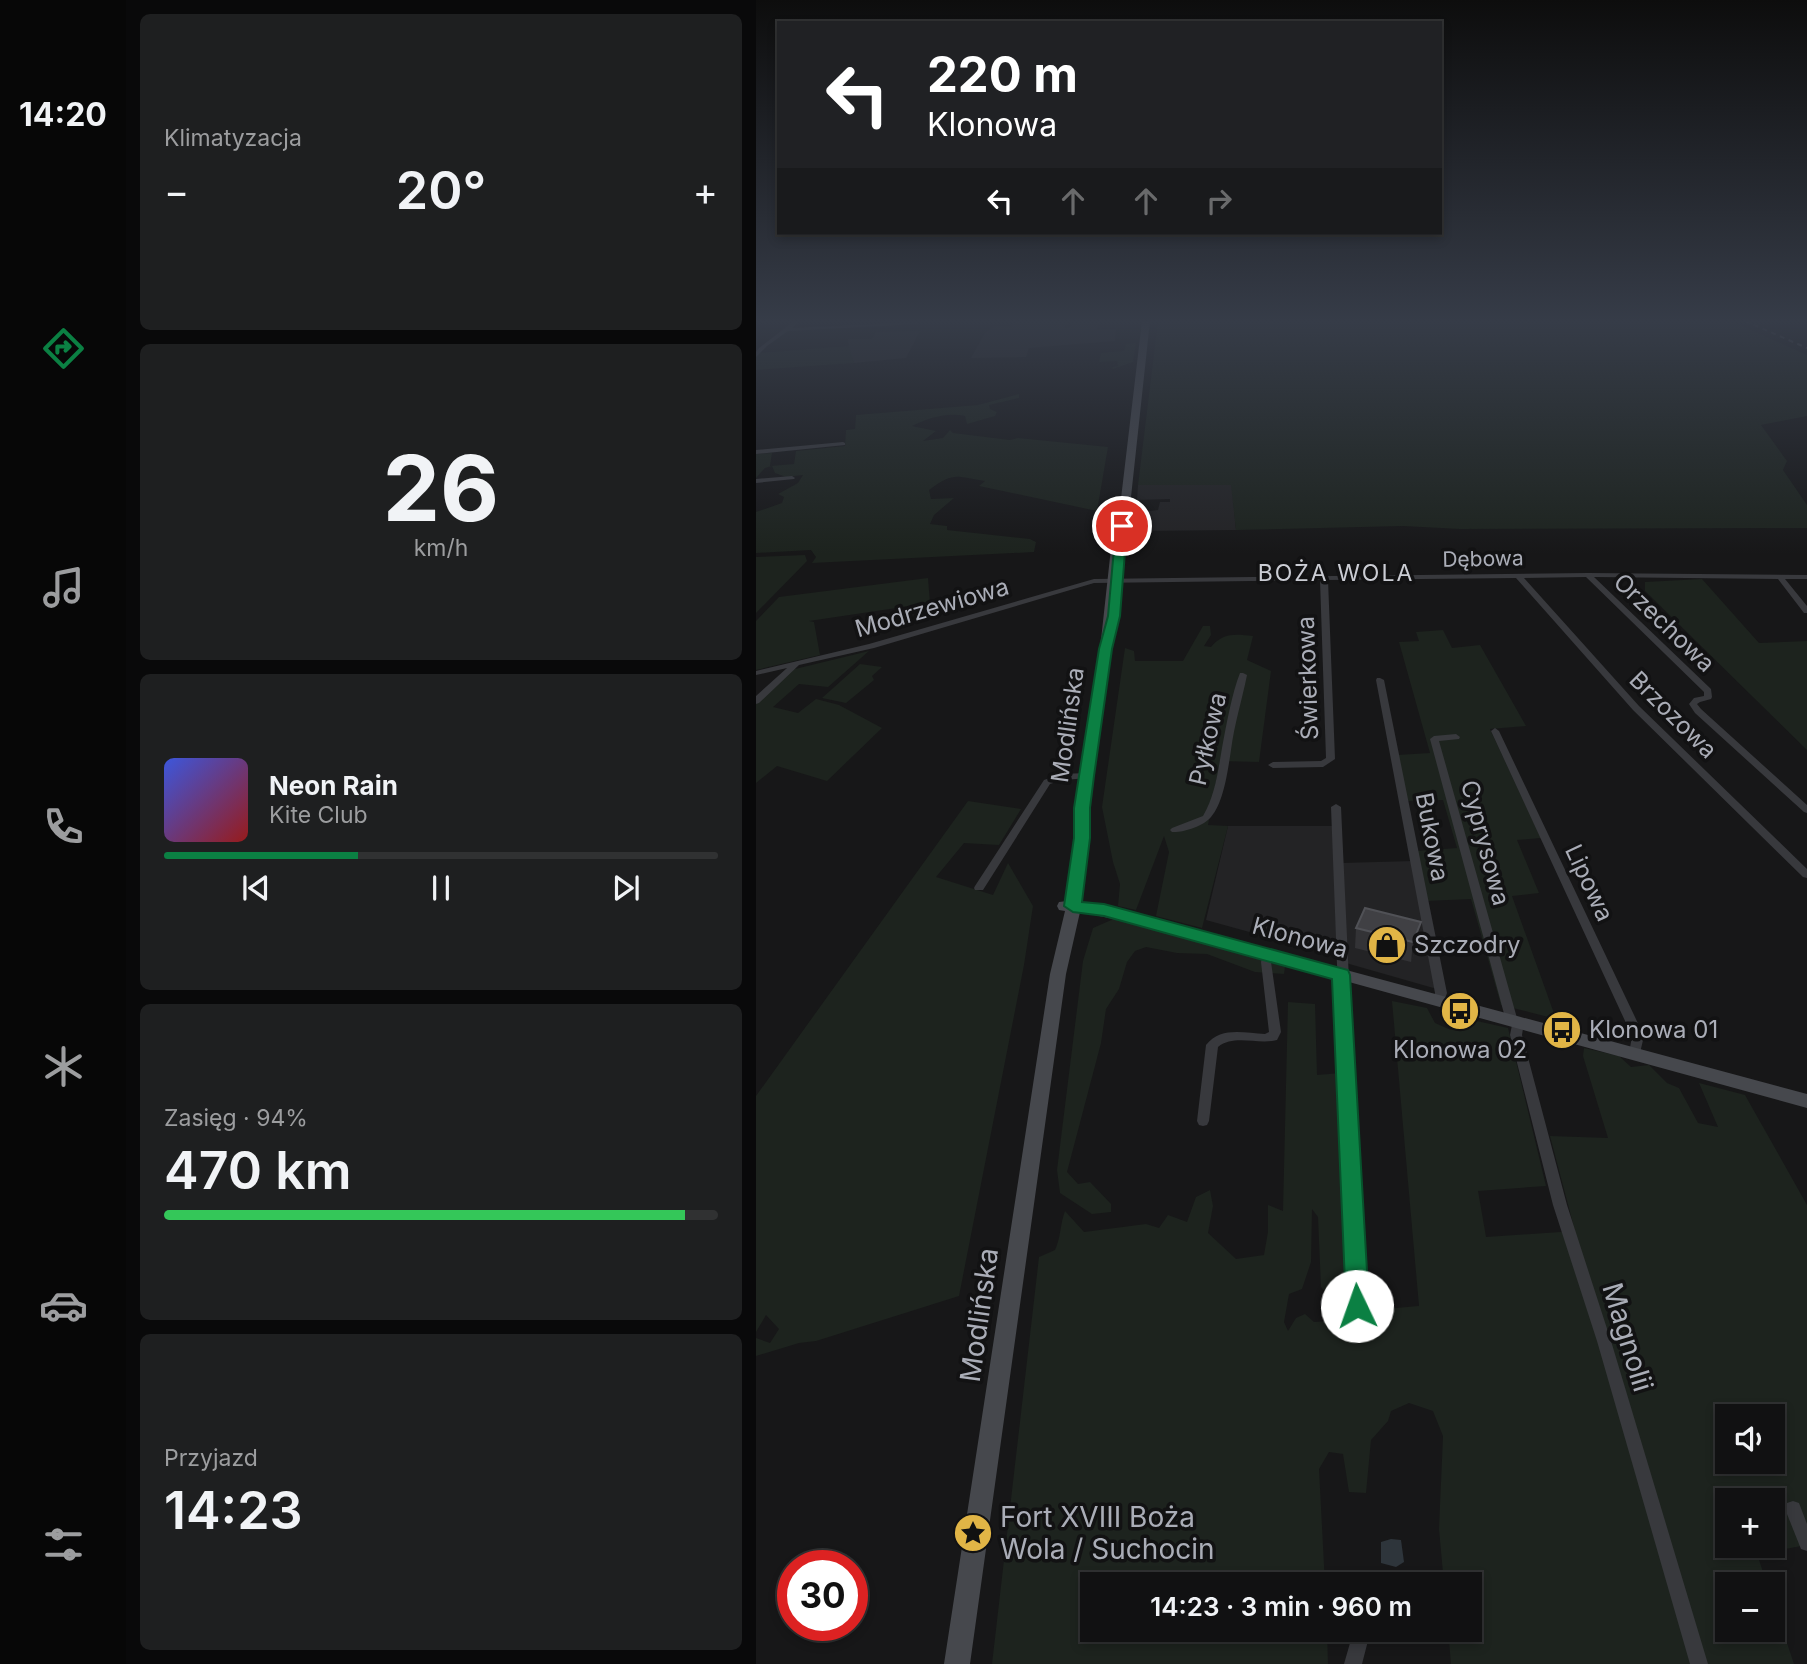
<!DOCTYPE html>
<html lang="pl">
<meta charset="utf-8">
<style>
:root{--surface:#111112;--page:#1e1f20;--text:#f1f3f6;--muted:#9c9d9f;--line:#303132;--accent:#0b8043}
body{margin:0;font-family:Inter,sans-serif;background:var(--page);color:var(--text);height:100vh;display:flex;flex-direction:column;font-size:26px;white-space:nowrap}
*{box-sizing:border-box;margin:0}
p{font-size:23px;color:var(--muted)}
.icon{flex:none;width:38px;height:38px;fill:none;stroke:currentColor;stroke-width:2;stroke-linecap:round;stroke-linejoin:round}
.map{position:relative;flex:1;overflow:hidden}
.panel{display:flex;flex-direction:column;gap:14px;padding:14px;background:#09090a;width:630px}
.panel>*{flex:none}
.guide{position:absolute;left:21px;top:21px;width:665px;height:214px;border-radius:0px;box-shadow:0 4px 10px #0003,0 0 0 2px var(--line);background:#202124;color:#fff;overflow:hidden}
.controls{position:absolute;left:959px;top:1404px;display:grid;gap:14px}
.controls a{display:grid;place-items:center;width:70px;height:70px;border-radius:0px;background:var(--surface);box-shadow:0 4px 10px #0003,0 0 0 2px var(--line);font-size:35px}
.speed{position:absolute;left:21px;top:1550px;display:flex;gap:14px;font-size:35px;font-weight:700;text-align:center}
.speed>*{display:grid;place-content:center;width:91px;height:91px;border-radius:50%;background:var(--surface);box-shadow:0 4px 10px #0003,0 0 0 2px var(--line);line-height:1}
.speed .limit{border:10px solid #d22;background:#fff;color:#111}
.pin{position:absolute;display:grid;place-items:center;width:60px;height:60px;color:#fff;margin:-30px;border:4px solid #fff;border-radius:50%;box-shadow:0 2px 7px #0007}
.me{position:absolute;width:77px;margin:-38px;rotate:357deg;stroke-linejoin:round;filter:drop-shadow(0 0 5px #0008)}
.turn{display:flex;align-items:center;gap:24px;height:147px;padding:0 35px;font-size:32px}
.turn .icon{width:91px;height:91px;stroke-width:2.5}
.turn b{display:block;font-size:49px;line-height:60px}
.lanes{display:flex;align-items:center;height:66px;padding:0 35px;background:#0003;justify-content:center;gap:35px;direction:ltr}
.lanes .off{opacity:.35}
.big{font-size:52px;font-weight:600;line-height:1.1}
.panel .card{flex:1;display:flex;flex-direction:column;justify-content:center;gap:10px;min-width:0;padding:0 24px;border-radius:10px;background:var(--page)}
.panel .dial{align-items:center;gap:0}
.dial b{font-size:91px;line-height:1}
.song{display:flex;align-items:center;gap:21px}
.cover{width:84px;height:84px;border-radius:10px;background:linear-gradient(135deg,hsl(230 70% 55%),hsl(0 70% 35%))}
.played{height:7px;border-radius:4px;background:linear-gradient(90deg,var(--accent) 35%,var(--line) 35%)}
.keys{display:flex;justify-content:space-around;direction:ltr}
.heat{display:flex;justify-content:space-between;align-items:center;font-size:38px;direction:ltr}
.charge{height:10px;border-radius:5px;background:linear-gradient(90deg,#34c759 94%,var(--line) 0)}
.trip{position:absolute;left:324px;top:1572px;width:402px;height:70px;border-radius:0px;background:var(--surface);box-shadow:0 4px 10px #0003,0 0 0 2px var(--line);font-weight:600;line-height:70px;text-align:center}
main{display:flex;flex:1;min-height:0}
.tab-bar{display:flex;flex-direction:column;width:126px;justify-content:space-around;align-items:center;background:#070707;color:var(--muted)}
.tab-bar .icon{width:49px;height:49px}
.tab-bar .selected{color:var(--accent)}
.tab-bar b{font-size:32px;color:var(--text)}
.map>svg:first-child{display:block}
.built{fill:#232325}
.green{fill:#1d231e;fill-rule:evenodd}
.water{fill:#2e353b}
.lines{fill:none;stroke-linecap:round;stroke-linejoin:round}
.street{fill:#38393d;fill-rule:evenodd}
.secondary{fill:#46484d;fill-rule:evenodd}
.rail{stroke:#4b4d52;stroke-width:2;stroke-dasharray:5 4.5;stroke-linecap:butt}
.wall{fill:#333336}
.shaded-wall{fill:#222224}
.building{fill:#404044;stroke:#505156;stroke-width:2}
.route{fill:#0b8043;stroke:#07532c;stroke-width:2}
.labels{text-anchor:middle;stroke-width:7;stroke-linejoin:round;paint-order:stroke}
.far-street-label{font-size:21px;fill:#aaadb7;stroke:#121213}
.far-quarter-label{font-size:23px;letter-spacing:2px;fill:#cbcdd4;stroke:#121213}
.street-label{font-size:24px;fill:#aaadb7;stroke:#121213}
.poi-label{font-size:24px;fill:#aaadb7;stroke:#121213;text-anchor:start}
.near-street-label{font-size:28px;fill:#aaadb7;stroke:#121213}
.near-poi-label{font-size:28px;fill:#aaadb7;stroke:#121213;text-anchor:start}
</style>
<main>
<nav class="tab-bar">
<b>14:20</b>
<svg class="icon selected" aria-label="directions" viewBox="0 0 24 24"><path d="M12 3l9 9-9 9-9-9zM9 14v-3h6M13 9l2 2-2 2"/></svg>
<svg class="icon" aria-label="music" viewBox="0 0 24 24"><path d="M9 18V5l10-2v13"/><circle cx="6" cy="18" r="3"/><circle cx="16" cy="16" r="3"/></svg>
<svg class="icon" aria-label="phone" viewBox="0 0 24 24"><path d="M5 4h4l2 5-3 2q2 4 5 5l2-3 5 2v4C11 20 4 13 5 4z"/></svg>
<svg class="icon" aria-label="climate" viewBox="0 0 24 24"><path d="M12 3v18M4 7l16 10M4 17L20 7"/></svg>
<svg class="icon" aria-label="car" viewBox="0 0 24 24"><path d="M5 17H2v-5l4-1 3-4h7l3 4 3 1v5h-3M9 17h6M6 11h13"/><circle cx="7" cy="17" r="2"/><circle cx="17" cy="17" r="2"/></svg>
<svg class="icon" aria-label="filters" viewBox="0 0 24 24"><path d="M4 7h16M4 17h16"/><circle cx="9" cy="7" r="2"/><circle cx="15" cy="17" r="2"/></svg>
</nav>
<section class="panel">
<div class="card"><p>Klimatyzacja</p>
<div class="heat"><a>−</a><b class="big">20°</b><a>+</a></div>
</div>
<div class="card dial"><b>26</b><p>km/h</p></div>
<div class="card">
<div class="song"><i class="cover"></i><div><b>Neon Rain</b><p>Kite Club</p></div></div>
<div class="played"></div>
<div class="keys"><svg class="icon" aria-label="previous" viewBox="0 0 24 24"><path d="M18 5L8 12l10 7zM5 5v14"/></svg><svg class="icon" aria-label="pause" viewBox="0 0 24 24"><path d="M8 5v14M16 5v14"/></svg><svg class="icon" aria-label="next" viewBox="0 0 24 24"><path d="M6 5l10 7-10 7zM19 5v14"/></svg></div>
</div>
<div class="card"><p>Zasięg · 94%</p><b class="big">470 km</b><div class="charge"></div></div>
<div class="card"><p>Przyjazd</p><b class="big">14:23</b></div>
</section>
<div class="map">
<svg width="1051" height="1664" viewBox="0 0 1051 1664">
<rect width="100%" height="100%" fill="#171718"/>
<path class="built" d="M 257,321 L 310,321 L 309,328 L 314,328 L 316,321 L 346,321 L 342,324 L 341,330 L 360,329 L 359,341 L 273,348 L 270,357 L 215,358 L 229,333 L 239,326 L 255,327 Z
M 164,331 L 150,358 L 98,363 L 93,350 L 92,339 L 116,339 L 120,332 Z
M 382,485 L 476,485 L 480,530 L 378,531 L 379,513 L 402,510 L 404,502 L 414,502 L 414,499 L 381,500 Z
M 472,826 L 577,826 L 581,956 L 450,920 Z
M 657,861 L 681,989 L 590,963 L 586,863 Z"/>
<path class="green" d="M 402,321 L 975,321 L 1051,355 L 1051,416 L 1005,425 L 1031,461 L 1027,470 L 1051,505 L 1051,528 L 704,529 L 647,526 L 480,530 L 475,485 L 382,485 Z
M 380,343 L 377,362 L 357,369 L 356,367 L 362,366 L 361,361 L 343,362 L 345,353 L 368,351 L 370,344 Z
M 93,346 L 98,363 L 0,370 L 0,356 L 3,353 Z
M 263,394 L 263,398 L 233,405 L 234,409 L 241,412 L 239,416 L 211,424 L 209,416 C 191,412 172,418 156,426 L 180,431 L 167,441 L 187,438 L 194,430 L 197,433 L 254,440 L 262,438 L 352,447 L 341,511 L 223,486 L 229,481 C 200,477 199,471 173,490 L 175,499 L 198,498 L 178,515 L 174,524 L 191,526 L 191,530 L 274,539 L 280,542 L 278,552 L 56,563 L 60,557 L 55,550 L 0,553 L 0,512 L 26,503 L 28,497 L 22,494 L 42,483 L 47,475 L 30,477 L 19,473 L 16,466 L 9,468 L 0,478 L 0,454 L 16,453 L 14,466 L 38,464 L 40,451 L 89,446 L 90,430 L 99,429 L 100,415 L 222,405 Z
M 49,555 L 51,561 L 0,613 L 0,557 Z
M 172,578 L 174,603 L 53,621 L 58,622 L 64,655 L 0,670 L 0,621 L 23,597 Z
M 946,579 L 1003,643 L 1051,641 L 1051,750 L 889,591 L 889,582 Z
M 447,626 L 454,626 L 455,635 L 448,646 L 455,647 C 467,632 480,634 497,636 L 491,660 L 515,671 L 503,762 L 464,761 L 452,825 L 472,826 L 446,928 L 400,916 L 413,852 L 408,836 L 380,910 L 362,906 L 364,884 L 357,862 L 346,807 L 369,648 L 378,651 L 379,661 L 427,661 Z
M 687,630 L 696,648 L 724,645 L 770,726 L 734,729 L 785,838 L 761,840 L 783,893 L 756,896 L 800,1019 L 745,1005 L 715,899 L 670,901 L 660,851 L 701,848 L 687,800 L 651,801 L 641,755 L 674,753 L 643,642 L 663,641 L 660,632 Z
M 113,651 L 72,687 L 43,684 L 17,707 L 42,713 L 60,699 L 83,705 L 126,728 L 71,781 L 21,766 L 0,783 L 0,701 L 35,670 Z
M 104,664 L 126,667 L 116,676 L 118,680 L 90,703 L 66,698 Z
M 212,801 L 265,809 L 243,845 L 208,843 L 180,877 L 237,895 L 252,863 L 277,906 L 268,965 L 203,1296 L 60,1341 L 43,1343 L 0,1356 L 0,1338 L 14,1343 L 23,1329 L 10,1315 L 0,1332 L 0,1096 Z
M 360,918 L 529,967 L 528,974 L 499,972 L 451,954 L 421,953 L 390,947 L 379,951 L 371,962 L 363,989 L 350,1009 L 345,1043 L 311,1172 L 322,1184 L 334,1182 L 355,1204 L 355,1212 L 336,1214 L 304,1193 L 301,1170 L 327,961 L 337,928 Z
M 636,1001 L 671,1008 L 679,1023 L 695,1030 L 700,1021 L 721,1021 L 752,1028 L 790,1186 L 722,1191 L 730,1237 L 819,1231 L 794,1136 L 852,1138 L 827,1056 L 828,1048 L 863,1056 L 875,1067 L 893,1065 L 911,1083 L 923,1088 L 942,1123 L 962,1127 L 943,1083 L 989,1095 L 1051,1205 L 1051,1545 L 1001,1554 L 1011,1584 L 971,1584 L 971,1629 L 1017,1629 L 1017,1601 L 1038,1664 L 695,1664 L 692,1629 L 714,1629 L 714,1584 L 688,1584 L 683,1529 L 687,1436 L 677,1411 L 653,1403 L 635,1411 L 632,1421 L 615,1440 L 610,1493 L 593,1492 L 587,1454 L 573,1452 L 563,1469 L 569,1584 L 336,1584 L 336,1629 L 571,1629 L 572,1664 L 236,1664 L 283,1257 L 299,1250 C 305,1237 304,1224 309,1211 L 328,1232 L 390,1224 L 403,1228 L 412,1215 L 431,1222 L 440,1197 L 454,1190 L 457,1206 L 452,1233 L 480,1259 L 508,1255 L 512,1232 L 512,1205 L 527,1211 L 532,1002 L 559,1004 L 561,1075 L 585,1073 L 594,1312 L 663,1306 ZM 556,1209 L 562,1217 L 565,1287 L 576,1300 L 573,1321 L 558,1322 L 549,1314 L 540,1318 L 532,1331 L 528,1322 L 533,1294 L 546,1289 L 555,1262 ZM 971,1416 L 1017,1416 L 1017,1461 L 971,1461 ZM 971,1500 L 1017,1500 L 1017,1545 L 971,1545 Z"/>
<path class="water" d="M 635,1539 L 645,1540 L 648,1562 L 640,1567 L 625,1563 L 625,1542 Z"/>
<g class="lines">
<path class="street" d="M 38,321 L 43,321 L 36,328 L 161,322 L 163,323 L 161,324 L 32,331 L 11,346 L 0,357 L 0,352 L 3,348 Z
M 87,442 L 89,443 L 89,445 L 0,454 L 0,450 Z
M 36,476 L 39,478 L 38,479 L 0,483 L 0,479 Z
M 832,573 L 1051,575 L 1051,579 L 1029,579 L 1051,606 L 1051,613 L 1048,613 L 1022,579 L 838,577 L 955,689 L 956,697 L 955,699 L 944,702 L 941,704 L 945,709 L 1051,805 L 1051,813 L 1048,812 L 939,713 L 933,704 L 938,698 L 948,696 L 948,692 L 830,577 L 768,578 L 883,706 L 1051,869 L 1051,878 L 1047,877 L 877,710 L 760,578 L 572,580 L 579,759 L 567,767 L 517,768 L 512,765 L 517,762 L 565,761 L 570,758 L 564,580 L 338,583 L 118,648 L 43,665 L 3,703 L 0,704 L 0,696 L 31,668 L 0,675 L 0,671 L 113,644 L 338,579 Z
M 484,673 L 487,673 L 491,675 C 486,700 478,725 475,750 C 472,769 468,802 455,817 C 448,826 426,833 416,832 L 414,830 L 416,828 L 447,816 C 459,796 462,771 466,748 C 470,726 476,693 484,673 Z
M 621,678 L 624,678 L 628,680 L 691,993 L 687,1004 L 683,1005 L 679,1004 L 677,1001 L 679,993 L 620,680 Z
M 739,728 L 743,731 L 888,1036 L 883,1057 L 879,1059 L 875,1057 L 873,1054 L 876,1036 L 735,731 Z
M 700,734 L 704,737 L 703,739 L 683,741 L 761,1018 L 766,1019 L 768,1022 L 766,1035 L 811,1205 L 855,1341 L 952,1664 L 934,1664 L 841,1341 L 797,1205 L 754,1035 L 756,1025 L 752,1024 L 750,1021 L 674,739 L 678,736 Z
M 331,773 L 334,774 L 336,776 L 334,778 L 306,780 L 294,784 L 227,890 L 219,890 L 218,888 L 219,886 L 288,780 L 305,774 Z
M 580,804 L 585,807 L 608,1306 L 606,1311 L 601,1313 L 596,1311 L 594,1306 L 575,807 Z
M 512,951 L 516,952 L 517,955 L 515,962 L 525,1032 L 521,1040 C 502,1045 478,1034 462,1047 L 453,1121 L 451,1125 L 447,1126 L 443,1125 L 441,1121 L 450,1045 C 465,1026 488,1033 509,1034 L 513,1032 L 505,962 L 508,952 Z
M 1037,1501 L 1043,1503 L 1051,1524 L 1051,1551 L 1045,1549 L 1029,1509 L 1031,1503 Z
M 598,1629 L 615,1629 L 606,1664 L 588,1664 Z"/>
<path class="secondary" d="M 386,321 L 394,321 L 371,534 L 366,539 L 356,649 L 332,807 L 332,850 L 325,902 L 382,914 L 1051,1094 L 1051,1108 L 382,924 L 324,912 L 310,974 L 214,1664 L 188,1664 L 294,974 L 309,911 L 303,910 L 301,906 L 303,902 L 311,901 C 315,874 319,847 319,820 L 317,817 L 344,649 L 356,539 L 362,524 Z"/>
<path class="rail" d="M 989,321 L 1051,348"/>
</g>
<path class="wall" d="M 600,928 L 663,942 L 655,962 L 599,948 Z"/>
<path class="shaded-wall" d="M 665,922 L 663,942 L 655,962 L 657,942 Z"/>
<path class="building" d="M 609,908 L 665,922 L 657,942 L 600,928 Z"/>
<linearGradient id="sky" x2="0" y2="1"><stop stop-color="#0d0d0d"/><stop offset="0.58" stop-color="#363c48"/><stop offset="1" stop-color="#363c48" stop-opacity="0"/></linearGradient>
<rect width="1051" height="554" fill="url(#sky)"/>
<path class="route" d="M 366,523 L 371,526 L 364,616 L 356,649 L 338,776 L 334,808 L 334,838 L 326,902 L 348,904 L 592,970 L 594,975 L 613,1306 L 609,1314 L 601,1317 L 593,1314 L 590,1306 L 576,979 L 348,916 L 317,912 L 308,906 L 318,838 L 318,808 L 323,776 L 343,649 L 352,616 L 360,526 Z"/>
<defs>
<g id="shop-disc" transform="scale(2.0125)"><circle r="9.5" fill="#e1b546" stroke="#121213"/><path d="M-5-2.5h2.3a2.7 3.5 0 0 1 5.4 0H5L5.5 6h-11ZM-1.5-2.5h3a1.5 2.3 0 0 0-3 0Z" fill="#111"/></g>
<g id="bus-disc" transform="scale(2.0125)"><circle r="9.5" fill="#e1b546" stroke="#121213"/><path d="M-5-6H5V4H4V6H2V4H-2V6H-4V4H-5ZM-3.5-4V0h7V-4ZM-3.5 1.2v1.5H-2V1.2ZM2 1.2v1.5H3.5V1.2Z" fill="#111"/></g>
<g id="sight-disc" transform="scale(2.0125)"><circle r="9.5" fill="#e1b546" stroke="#121213"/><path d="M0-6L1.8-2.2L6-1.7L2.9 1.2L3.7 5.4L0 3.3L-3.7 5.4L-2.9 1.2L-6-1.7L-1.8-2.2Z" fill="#111"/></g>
</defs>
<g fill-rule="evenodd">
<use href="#shop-disc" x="631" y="945"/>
<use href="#bus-disc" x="704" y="1011"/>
<use href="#bus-disc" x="806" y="1030"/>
<use href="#sight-disc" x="217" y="1533"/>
</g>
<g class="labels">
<g class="far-street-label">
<text transform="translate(727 559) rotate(-1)" y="7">Dębowa</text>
</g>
<g class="far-quarter-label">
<text x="580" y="581">BOŻA WOLA</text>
</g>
<g class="street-label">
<text transform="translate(176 608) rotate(-16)" y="8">Modrzewiowa</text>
<text transform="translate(908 623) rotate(44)" y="8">Orzechowa</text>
<text transform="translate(552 678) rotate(-92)" y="8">Świerkowa</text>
<text transform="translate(917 715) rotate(45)" y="8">Brzozowa</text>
<text transform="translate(312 725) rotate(-82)" y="8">Modlińska</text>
<text transform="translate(452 739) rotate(-77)" y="8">Pyłkowa</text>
<text transform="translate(676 837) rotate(79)" y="8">Bukowa</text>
<text transform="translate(729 843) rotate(75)" y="8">Cyprysowa</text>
<text transform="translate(833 883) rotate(65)" y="8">Lipowa</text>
<text transform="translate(544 938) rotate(15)" y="8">Klonowa</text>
</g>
<g class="poi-label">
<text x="658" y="953">Szczodry</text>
<text x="833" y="1038">Klonowa 01</text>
<text x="704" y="1058" text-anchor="middle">Klonowa 02</text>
</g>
<g class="near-street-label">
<text transform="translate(223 1315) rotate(-82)" y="10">Modlińska</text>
<text transform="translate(872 1337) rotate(73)" y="10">Magnolii</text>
</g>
<g class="near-poi-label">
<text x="244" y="1527">Fort XVIII Boża<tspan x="244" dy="32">Wola / Suchocin</tspan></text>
</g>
</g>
</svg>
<div class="controls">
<a><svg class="icon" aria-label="sound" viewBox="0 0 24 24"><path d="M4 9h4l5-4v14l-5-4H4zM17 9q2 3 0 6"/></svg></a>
<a>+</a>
<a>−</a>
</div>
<div class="speed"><div class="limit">30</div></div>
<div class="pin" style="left:366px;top:526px;background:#d93025"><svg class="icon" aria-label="arrive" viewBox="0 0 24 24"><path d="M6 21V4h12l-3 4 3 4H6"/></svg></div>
<svg class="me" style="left:601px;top:1306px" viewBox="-20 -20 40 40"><circle r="19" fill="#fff"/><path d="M0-13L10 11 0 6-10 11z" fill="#0b8043"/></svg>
<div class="trip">14:23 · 3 min · 960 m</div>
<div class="guide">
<div class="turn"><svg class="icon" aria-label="left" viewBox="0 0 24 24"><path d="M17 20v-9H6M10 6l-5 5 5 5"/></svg><div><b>220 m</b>Klonowa</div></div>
<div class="lanes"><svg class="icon" aria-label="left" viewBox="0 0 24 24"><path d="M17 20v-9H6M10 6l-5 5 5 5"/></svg><svg class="icon off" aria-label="ahead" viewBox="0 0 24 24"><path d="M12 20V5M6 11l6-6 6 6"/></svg><svg class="icon off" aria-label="ahead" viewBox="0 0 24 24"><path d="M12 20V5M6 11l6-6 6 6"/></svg><svg class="icon off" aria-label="right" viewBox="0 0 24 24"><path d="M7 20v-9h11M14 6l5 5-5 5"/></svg></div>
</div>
</div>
</main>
